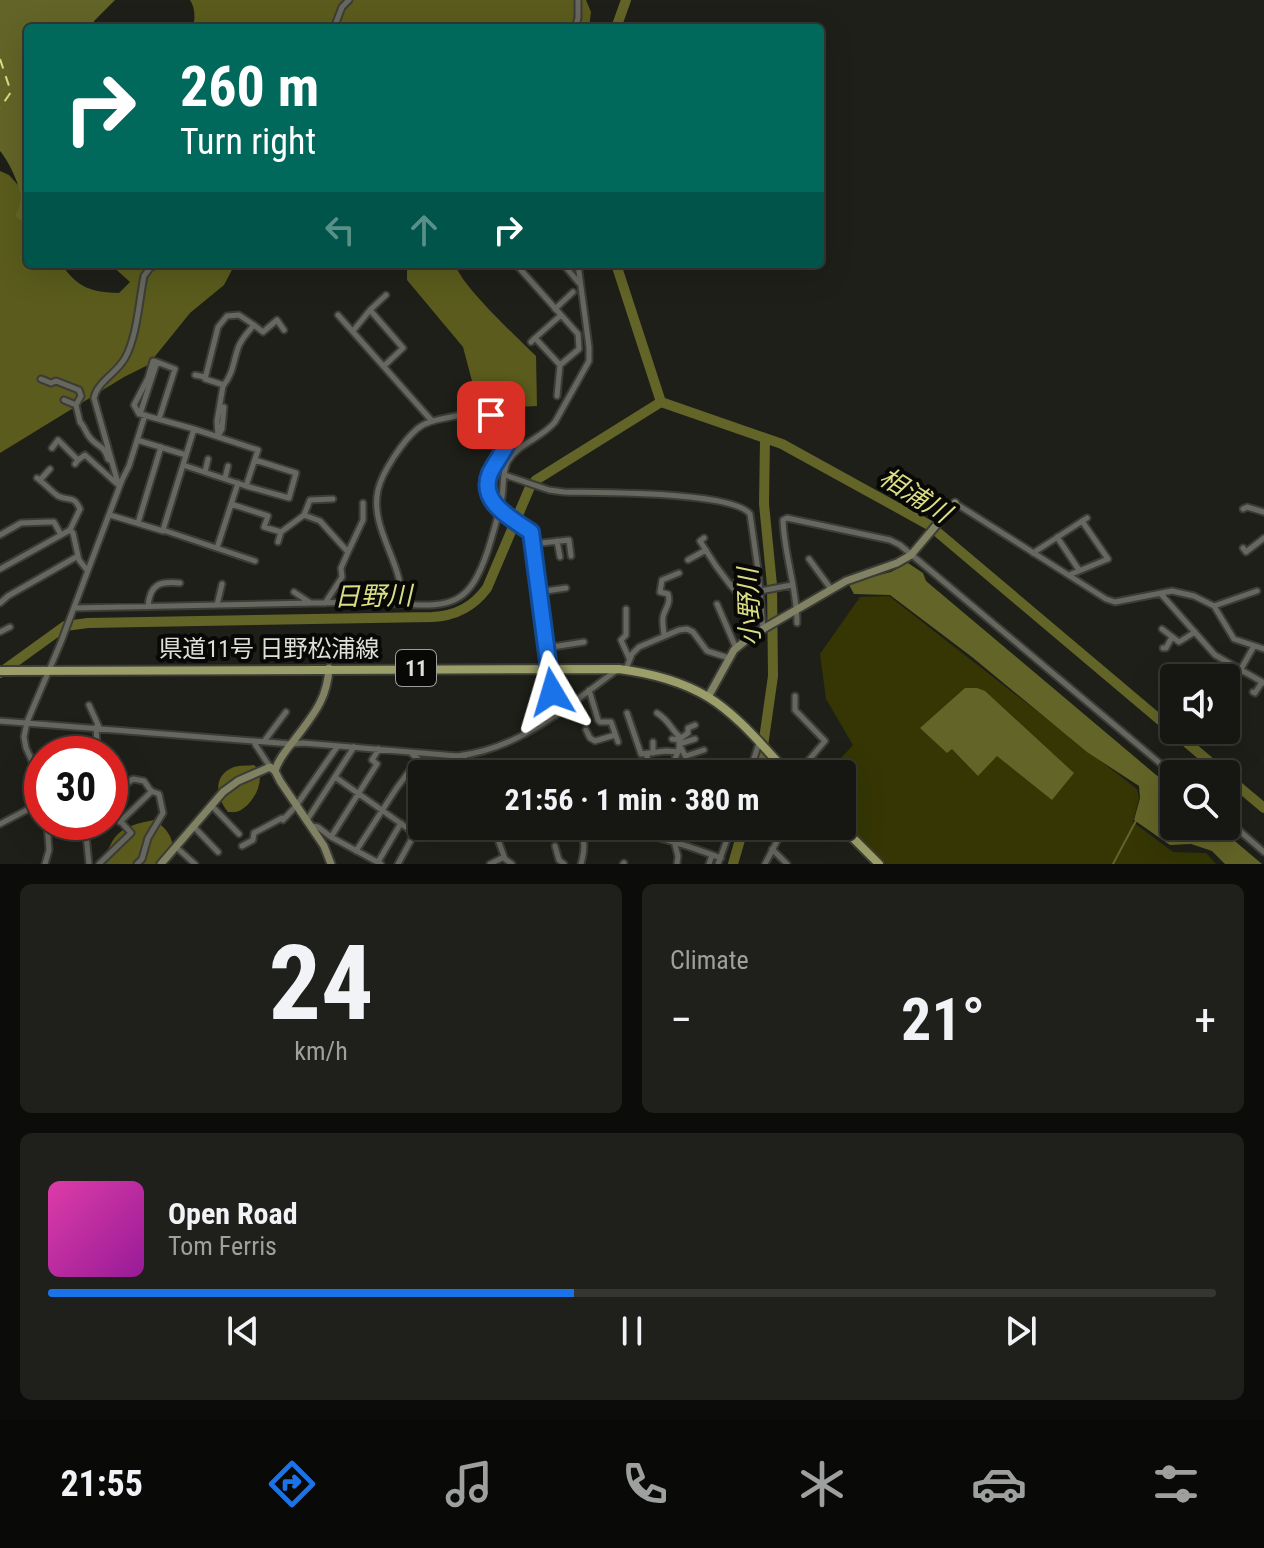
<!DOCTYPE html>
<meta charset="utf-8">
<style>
:root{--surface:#161712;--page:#1f201b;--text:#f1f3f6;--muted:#9e9f9f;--line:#353632;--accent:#1a73e8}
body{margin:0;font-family:"Roboto Condensed","Noto Sans JP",sans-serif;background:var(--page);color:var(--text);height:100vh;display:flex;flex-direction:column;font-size:30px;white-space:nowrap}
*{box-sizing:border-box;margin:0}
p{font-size:26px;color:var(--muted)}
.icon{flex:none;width:44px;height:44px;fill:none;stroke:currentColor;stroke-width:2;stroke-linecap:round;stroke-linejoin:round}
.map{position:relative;height:864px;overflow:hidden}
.drawer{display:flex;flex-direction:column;gap:20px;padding:20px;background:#0c0d0a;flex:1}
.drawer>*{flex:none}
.hud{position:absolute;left:24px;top:24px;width:800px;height:244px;border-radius:8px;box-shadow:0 8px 32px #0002,0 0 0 2px var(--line);background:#00695c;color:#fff;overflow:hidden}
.buttons{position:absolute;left:1160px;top:664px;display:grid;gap:16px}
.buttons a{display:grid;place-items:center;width:80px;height:80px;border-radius:8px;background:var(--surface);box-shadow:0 8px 32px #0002,0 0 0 2px var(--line);font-size:40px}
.speed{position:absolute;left:24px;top:736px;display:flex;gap:16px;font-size:40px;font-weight:700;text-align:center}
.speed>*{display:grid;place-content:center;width:104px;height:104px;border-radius:50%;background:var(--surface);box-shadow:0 8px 32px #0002,0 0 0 2px var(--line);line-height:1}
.speed .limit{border:12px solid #d22;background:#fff;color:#111}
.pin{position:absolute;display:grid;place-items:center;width:68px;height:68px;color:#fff;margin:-34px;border-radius:16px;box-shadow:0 4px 12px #0006}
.me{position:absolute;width:88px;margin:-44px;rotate:353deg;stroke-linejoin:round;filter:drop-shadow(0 0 6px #0008)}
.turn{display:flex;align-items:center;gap:28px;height:168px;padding:0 24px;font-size:36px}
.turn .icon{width:104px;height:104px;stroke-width:2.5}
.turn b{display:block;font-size:56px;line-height:68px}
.lanes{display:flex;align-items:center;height:76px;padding:0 24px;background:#0003;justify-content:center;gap:40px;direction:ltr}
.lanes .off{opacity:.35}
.big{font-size:60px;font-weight:700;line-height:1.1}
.drawer .widget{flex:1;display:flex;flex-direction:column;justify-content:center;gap:12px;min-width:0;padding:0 28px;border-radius:12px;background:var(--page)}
.drawer .dial{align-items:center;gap:0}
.dial b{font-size:104px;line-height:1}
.song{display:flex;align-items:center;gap:24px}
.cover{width:96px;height:96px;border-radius:12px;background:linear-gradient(135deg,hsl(320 70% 55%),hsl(300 70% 35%))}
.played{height:8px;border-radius:4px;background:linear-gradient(90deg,var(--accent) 45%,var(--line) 45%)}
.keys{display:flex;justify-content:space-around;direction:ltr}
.heat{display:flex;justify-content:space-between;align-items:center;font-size:44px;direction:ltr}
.drawer .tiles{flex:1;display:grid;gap:20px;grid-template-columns:1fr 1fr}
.widget:last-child{grid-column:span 2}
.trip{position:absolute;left:408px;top:760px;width:448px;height:80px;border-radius:8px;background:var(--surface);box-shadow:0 8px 32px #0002,0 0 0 2px var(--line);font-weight:700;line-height:80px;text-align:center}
.tab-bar{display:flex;height:128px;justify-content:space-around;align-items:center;background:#090907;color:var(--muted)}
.tab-bar .icon{width:56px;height:56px}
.tab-bar .active{color:var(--accent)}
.tab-bar b{font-size:36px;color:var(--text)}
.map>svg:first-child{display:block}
.green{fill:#353604}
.forest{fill:#5a5b1c}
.water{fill:#636427}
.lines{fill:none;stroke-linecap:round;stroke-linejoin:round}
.stream{stroke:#636427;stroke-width:2}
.river{stroke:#636427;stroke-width:10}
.ferry{stroke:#dbde84;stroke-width:2;stroke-dasharray:10 8;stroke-linecap:butt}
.street-casing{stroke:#3c3c37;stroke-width:9}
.secondary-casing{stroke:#3c3c37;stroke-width:11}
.primary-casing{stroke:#3c3c37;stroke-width:12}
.street{stroke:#66675e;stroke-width:5}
.secondary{stroke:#818263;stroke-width:7}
.primary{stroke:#9b9e68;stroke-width:8}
.route-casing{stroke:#114b97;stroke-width:20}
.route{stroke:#1a73e8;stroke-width:14}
.labels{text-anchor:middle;stroke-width:8;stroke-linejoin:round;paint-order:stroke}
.shield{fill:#080906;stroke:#9e9f9a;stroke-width:2}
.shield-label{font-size:22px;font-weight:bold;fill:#dfdfda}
.street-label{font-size:24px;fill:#dfdfda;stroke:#080906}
.water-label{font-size:26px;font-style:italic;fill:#dbde84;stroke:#080906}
</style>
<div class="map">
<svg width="1264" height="864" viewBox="0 0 1264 864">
<rect width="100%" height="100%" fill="#1e1f18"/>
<path class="green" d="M 889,596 L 1137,789 L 1139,798 L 1133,822 L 1173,852 L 1206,853 L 1216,864 L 886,864 L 842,821 L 842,774 L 826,774 L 853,745 L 826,699 L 820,654 L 860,597 Z"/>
<path class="forest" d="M 190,0 L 586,0 L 591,12 L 589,28 L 192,28 C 196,20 195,7 190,0 Z
M 0,171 L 9,175 L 28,196 L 28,264 L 61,264 C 78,288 91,292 119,293 L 130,282 L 110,264 L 235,264 L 224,285 L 190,313 L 148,365 L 124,377 L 0,453 Z
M 407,264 L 455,264 C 462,287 517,337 536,356 L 537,406 L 517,407 L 500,413 L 477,400 L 463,347 L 407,280 Z
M 254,765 C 268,777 254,803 241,810 C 236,813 233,812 228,812 C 216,798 212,775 234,767 C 240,765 247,766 254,765 Z
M 154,820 C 164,826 172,835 173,847 L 158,864 L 104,864 C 112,832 122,826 154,820 Z"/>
<path class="water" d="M 0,0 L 115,0 L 94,21 L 93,28 L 28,28 L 28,40 L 24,46 L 28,58 L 28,225 L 26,225 L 15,216 C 18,210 21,203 21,196 C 19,183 8,160 0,151 Z
M 908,563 L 923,573 L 926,581 L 1174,790 L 1174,826 L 1217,826 L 1262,864 L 1225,864 L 1212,851 L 1191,844 L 1170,845 L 1134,820 L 1140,798 L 1139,786 L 1087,752 L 972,657 L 890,595 L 854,594 L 848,583 L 891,572 Z
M 965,688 L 977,688 L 985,691 L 1074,773 L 1052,800 L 997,756 L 978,776 L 952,749 L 947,753 L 920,728 Z"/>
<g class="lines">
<path class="stream" d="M 1113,864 L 1137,819"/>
<path class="river" d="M 616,28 L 626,0
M 616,264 L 661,402 L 782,444 L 929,525 L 1224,774
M 0,673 L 65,626 L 88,623 L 432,617 C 456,616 473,607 487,588 L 530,487 L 536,480 L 661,402
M 759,774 L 773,676 L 772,585 L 764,504 L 765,438
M 1226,776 L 1264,808
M 733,864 L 744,826"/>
<path class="ferry" d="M 0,59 L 11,92 L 0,108"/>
<g class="street-casing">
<path id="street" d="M 334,28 L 342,7 L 349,0
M 575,28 L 578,18 L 578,0
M 516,264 L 521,270 L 527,264
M 563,264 L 579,283
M 521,270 L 578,334 L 579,349 L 560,365 L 557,396
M 555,309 L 573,292
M 338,315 L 432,421
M 254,325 L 263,332 L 277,320 L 284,330
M 353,331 L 370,310
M 535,338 L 561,315
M 531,342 L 535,338 L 560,365
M 384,366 L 403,348 L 370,310 L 386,295
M 195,375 L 205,377
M 41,379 L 51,383 L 56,381 L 79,390 L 81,396 L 76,405
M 64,400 L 76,405 L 80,422 C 85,427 86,434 91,439 C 99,448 104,445 108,459 L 111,461
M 139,414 L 134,405 L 148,378 L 153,361 L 157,362
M 159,419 L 175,369 L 157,362 L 140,414 L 194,429
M 218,436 L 222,429 L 224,407
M 218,437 L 217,421 L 223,386 C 233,374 233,363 238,348 C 241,339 248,332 254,325 L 239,315 L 227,316 L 218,327 L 205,379 L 224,385
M 137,440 L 186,455
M 52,448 L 58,440 L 78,460 L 75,464
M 78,460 L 85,455 L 116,483
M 205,472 L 208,459
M 505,475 L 549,490 L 564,492 C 597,493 732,491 750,514 L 758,570
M 37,478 C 44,483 51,491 58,496 C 69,502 73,494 80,509 L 70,530 L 73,533 L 78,556
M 225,478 L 228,466
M 40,480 L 50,469
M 246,486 L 289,498 L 296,473 L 255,460
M 119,487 L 94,398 C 97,382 117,373 125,358 C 137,337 139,301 144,276 L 150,268 L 157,264
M 955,503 L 1106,599 L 1115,602 L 1172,591 L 1194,596 L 1214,606 L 1234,639 L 1264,649
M 231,504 L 268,516 L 264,527 L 281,532 L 278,542
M 1243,509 L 1247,507 L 1264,512
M 110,515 L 163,531 L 163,530 L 255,561
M 304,515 L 320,521 L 348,552 L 341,568 L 342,577 L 325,603
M 1082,521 L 1108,559
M 138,523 L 161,447
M 163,530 L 194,429 L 258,450 L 246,486 L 183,465
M 281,532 L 304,515 L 310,500 L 333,499
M 0,535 L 21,523 L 49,522 L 54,522 L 61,535
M 1057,537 L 1079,570
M 704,538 L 700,541 L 716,566 L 731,586 L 754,570 L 758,570 L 763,629
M 557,541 L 560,557
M 532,544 L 569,540 L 571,556
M 217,548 L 238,483
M 1243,548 L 1246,552 L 1264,538
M 348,552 L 363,520 L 363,503
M 1033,553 L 1087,518
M 809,559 L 831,589
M 688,560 L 706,550
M 0,569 L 70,530
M 1069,575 L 1108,559
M 731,586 L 748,604 L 760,599
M 760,591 L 792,585
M 294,592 L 309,602
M 539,592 L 566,588
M 1161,594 L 1215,655 L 1264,683
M 0,603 L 8,596 L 78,556 L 79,560 L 87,570
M 400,604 C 454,608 470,603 488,550 C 493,533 499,515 502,497 C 504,485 502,471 508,461 C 519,443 542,438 555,422 L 589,361 L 589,347 L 578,264
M 717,604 L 736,648
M 217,605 L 222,584
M 148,606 C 150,584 160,581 180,583
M 1214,606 L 1257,591
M 74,608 L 361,602 L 400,604 C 400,596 400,587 399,579 C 392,550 371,521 378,490 C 382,472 403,441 417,429 C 425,422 436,420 446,418 C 477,412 498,403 507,444 C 502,453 495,463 490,473 C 478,502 511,518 531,532 L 555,716
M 626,609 L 626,635 L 621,640 L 629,658
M 797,623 C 797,587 784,555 783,520 L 787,518 L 890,540 L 900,545 L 1174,775
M 1162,629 L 1179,642 L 1195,632
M 0,632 L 10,627
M 664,636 C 664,631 662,623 663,617 C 665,608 671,604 668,594 L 660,592 L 662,580 L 679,573
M 546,648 L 584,642
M 1163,648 L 1166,648 L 1172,637
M 626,669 L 632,654 L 639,647 L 679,630 L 687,629 L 693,632 L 707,651 L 729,658
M 1232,685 L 1254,646
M 589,690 L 598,720 L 600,722 L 611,722 L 618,742
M 1253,692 L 1255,693 L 1262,682
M 795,696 L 795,710 L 825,741 L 797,774
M 89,705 L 99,727
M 627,713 L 641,754 L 666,751 L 678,752
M 657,713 C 670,721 671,730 681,738 L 678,752 L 668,774
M 0,721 L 291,744 L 303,743 L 457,756 C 521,749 567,706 617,670
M 586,730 L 590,738 L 595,741 L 615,735
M 681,738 L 688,733 L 688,728 L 695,725
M 672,739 L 680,740
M 695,739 L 679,744 L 692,769 L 705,764 L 710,774
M 265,740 L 286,712
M 253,741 L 270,767
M 653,742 L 653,753
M 80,754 L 97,745 L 96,727
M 464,756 L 468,769 L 467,774
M 686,756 L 704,750
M 418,759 L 436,774
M 446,774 L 457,756
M 505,774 L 509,774
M 548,774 L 549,768
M 642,774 L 648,754
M 749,774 L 759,743
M 335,777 L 410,830 L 422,805
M 42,791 L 32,761 L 26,748 L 24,737 L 27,722 L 61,642 L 122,480 L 129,466 L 145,415
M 110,798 C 120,795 124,784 133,779 L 144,781 L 151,791 L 159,794 L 163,813 L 148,838 L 142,859 L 137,864
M 212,806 L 239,834
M 1226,819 L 1264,852
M 283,820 L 296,806 L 337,747
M 307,820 L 354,747
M 120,822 L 152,791
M 0,824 L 42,802
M 312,826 L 318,827 L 331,837 L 381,864
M 493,826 L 505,859 L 512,864
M 525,826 L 531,834 L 538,829 L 539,826
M 577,826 C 586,839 585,849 581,864
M 616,826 C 623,832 631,830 640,833 C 667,839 694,848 721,858
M 194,827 L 218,852
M 331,837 L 377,764 L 372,760 L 379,749
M 242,846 L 253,840 L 254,833 L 282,818
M 555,846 L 559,860 L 564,864
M 176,847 L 195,864
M 772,849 L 787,864
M 356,851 L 396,789 L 418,759 L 411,753
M 378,862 L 401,823
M 45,864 L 49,850 L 47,822
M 89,864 L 86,835 L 100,822
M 99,864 L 131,833 L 115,815 L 110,814
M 398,864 L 422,820
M 490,864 L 504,857
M 623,864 L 624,863
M 677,864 L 678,856 L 675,845 L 682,828 L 681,826
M 709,864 L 712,855
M 718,864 L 732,826
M 765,864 L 785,826"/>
</g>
<g class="secondary-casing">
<path id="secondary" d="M 329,668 C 327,702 311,717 292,743 C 285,752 278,760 275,771 L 280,781 L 324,846 L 331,864
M 708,697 L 734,650 L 751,636 L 846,581 L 897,563 L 911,555 L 955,503
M 161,864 L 223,792 L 238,781 L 270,767 L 275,771"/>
</g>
<g class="primary-casing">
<path id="primary" d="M 0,671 L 619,669 C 650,673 681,681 708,697 C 739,716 764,748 789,774
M 841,826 L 879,864"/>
</g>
<use href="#street" class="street"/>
<use href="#secondary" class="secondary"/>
<use href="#primary" class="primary"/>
</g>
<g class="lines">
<g class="route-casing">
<path id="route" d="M 491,415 L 499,424 L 507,444 C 502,454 495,463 490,473 C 478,502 511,518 531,532 L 552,692"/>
</g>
<use href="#route" class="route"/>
</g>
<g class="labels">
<rect class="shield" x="396" y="650" width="40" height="36" rx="6"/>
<g class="shield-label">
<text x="416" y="676">11</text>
</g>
<g class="street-label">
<text x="269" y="657">県道11号 日野松浦線</text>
</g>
<g class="water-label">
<text transform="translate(915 495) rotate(32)" y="9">相浦川</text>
<text transform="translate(373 596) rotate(-1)" y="9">日野川</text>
<text transform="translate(749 607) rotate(-92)" y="9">小野川</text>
</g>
</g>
</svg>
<div class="buttons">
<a><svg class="icon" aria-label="sound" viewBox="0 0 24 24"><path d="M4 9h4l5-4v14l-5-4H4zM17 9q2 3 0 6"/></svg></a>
<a><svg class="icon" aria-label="search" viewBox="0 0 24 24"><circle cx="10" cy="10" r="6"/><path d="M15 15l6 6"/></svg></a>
</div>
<div class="speed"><div class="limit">30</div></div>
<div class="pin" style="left:491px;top:415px;background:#d93025"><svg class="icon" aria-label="arrive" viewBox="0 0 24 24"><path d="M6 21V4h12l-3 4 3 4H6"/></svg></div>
<svg class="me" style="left:552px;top:692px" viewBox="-20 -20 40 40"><path d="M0-17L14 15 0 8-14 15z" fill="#1a73e8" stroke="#fff" stroke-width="4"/></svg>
<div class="trip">21:56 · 1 min · 380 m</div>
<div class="hud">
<div class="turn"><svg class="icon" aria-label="right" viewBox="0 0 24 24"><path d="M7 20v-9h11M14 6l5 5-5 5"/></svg><div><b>260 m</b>Turn right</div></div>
<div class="lanes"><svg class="icon off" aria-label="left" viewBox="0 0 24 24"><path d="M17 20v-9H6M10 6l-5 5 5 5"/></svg><svg class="icon off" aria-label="ahead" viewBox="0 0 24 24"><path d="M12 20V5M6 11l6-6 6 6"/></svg><svg class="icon" aria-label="right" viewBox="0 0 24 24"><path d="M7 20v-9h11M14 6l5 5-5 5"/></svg></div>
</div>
</div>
<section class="drawer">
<div class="tiles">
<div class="widget dial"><b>24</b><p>km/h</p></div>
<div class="widget"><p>Climate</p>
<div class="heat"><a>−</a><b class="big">21°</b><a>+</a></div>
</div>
<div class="widget">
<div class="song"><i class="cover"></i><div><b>Open Road</b><p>Tom Ferris</p></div></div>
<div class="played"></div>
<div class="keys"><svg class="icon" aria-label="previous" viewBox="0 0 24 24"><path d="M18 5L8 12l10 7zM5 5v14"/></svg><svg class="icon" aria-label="pause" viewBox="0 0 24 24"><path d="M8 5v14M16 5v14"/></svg><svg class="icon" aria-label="next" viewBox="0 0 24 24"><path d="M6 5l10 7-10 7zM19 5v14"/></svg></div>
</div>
</div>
</section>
<nav class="tab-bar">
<b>21:55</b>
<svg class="icon active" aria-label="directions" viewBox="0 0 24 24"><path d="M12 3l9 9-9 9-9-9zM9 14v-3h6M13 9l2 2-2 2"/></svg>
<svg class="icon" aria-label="music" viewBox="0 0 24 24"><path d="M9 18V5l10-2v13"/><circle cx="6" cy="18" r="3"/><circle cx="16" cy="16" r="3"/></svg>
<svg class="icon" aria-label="phone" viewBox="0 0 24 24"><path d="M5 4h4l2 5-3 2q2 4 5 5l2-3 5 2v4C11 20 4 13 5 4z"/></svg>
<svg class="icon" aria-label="climate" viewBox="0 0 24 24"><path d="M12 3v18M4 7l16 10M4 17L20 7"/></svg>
<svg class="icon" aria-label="car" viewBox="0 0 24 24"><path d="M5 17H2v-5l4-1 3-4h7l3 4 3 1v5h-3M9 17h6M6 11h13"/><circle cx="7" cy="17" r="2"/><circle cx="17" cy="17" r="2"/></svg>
<svg class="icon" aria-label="filters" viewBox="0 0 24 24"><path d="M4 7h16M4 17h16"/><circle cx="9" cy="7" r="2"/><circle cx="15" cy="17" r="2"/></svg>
</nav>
